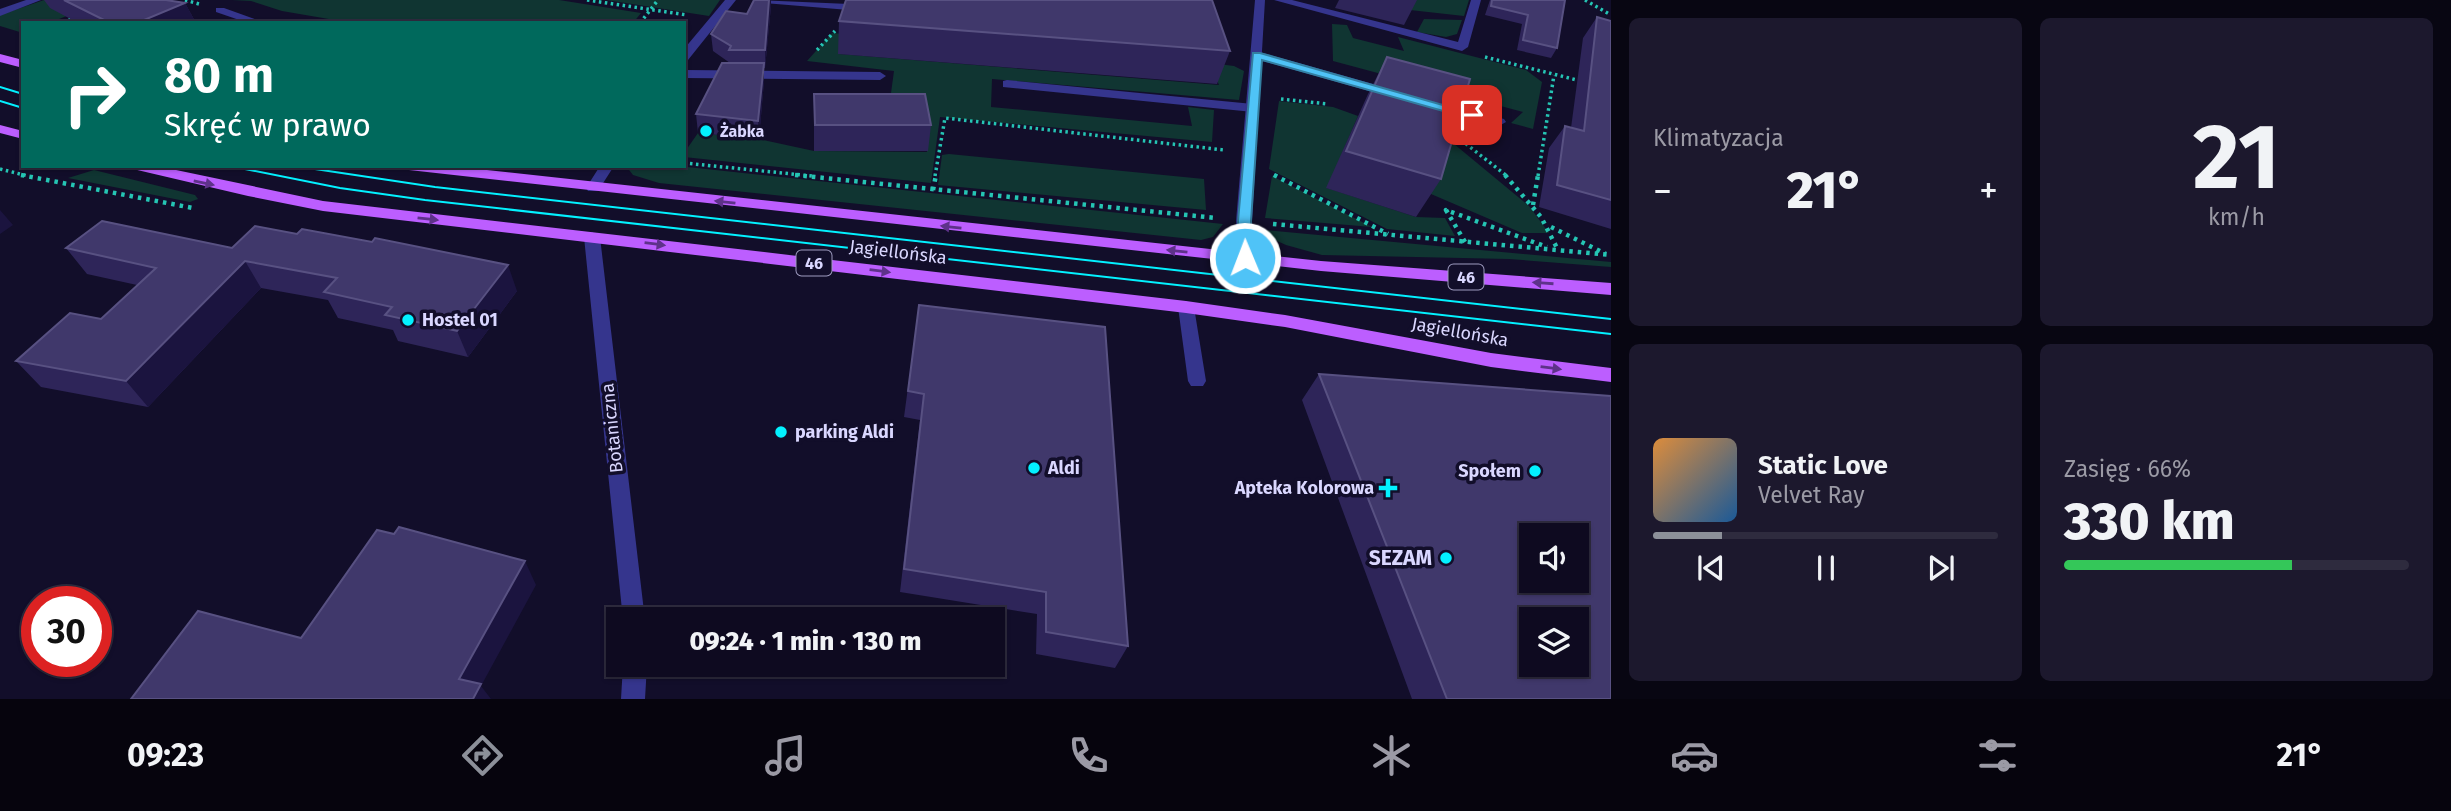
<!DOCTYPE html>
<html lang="pl">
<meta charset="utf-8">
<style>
:root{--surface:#0e0a20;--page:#1c182d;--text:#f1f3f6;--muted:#9b9aa5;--line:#2e2b3e;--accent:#8c9099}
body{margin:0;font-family:"Fira Sans",sans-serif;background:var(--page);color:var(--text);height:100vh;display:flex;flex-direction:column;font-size:26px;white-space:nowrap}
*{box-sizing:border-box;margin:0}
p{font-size:23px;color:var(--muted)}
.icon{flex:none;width:38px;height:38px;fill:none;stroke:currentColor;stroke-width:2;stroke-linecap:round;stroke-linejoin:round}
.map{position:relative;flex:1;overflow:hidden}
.details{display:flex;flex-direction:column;gap:18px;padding:18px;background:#080612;width:840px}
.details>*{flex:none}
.guide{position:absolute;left:21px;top:21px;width:665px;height:147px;border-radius:0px;box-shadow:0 2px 5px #0004,0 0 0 2px var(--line);background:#00695c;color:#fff;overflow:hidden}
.buttons{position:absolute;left:1519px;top:523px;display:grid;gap:14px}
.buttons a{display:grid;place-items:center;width:70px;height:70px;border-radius:0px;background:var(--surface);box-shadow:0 2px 5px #0004,0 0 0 2px var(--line);font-size:35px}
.speed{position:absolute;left:21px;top:586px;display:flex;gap:14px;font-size:35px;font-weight:700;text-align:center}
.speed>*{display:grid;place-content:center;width:91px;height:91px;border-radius:50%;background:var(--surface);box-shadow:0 2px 5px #0004,0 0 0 2px var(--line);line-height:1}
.speed .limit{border:10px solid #d22;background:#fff;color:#111}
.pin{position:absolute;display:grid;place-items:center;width:60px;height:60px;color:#fff;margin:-30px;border-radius:14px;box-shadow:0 4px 10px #0006}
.me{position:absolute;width:77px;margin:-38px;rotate:359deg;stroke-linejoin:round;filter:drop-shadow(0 0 5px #0008)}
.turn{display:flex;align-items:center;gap:24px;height:147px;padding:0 28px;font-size:32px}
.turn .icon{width:91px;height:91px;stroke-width:2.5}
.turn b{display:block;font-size:49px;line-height:60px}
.big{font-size:52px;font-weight:800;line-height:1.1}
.details .tile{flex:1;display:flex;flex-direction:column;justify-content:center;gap:10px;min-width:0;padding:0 24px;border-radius:10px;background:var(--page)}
.details .dial{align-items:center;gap:0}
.dial b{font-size:91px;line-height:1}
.song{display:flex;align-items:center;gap:21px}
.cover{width:84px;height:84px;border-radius:10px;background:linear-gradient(135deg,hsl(30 70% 55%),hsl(210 70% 35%))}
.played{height:7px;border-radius:4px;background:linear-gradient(90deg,var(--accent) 20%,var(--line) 20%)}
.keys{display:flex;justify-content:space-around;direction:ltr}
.heat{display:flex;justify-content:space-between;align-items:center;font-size:38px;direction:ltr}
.charge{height:10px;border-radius:5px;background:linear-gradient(90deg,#34c759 66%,var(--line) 0)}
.details .tiles{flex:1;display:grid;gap:18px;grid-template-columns:repeat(2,1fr)}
.trip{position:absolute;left:606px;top:607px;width:399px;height:70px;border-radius:0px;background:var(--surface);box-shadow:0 2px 5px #0004,0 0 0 2px var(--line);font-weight:800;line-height:70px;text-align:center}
.tabs{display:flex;height:112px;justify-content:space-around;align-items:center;background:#06040d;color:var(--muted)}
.tabs .icon{width:49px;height:49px}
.tabs .current{color:var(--accent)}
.tabs b{font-size:32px;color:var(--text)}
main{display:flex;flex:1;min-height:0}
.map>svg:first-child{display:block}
.green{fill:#103532}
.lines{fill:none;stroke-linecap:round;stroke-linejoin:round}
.path-far1{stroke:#25c5b4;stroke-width:3.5;stroke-dasharray:2.5 3.5;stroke-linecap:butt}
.path{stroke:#25c5b4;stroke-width:4.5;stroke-dasharray:3.5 5;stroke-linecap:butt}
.lane{fill:#35358d;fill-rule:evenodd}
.street{fill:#35358d;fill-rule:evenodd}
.primary{fill:#bc5eff;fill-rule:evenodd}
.tram{stroke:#03f1ff;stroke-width:2}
.wall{fill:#2e2559}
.shaded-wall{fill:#1b143f}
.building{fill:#40386b;stroke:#585182;stroke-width:2;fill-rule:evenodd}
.oneway{fill:#5e328a}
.route{fill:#4fc3f7;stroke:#337fa1;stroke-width:2}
.poi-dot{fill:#03f1ff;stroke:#120e2a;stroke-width:2.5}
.labels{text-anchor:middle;stroke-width:7;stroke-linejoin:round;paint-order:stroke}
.far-poi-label{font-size:16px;font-weight:bold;fill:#dad7ff;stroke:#120e2a;text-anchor:start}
.shield{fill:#120e2a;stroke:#9e9bbf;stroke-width:2}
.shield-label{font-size:16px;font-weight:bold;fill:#dad7ff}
.street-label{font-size:18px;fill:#dad7ff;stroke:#120e2a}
.poi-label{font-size:18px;font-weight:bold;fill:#dad7ff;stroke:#120e2a;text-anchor:start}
.near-poi-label{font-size:21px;font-weight:bold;fill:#dad7ff;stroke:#120e2a;text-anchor:end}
</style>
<main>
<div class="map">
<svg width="1611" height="699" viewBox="0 0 1611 699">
<rect width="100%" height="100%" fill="#120e2a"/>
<path class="green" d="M 44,0 L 107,0 L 49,23 L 23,23 L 23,33 L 0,26 L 0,15 Z
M 232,0 L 559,0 L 641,13 L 633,23 L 352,23 L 282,11 L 251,1 Z
M 606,0 L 720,0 L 709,16 Z
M 1414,0 L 1469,0 L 1464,16 L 1410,10 Z
M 1424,19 L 1462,20 L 1457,34 L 1446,37 L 1417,32 Z
M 1332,24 L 1347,25 L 1353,38 L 1404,51 L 1398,37 L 1526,70 L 1542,82 L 1533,129 L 1511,123 L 1523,112 L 1333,61 Z
M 832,33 L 844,34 L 839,54 L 1219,85 L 1210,63 L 1234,66 L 1244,71 L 1239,100 L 992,79 L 991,107 L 1192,126 L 1188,107 L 1214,110 L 1212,142 L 940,117 L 931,183 L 684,157 L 684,153 L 698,133 L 759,139 L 814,151 L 927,152 L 919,94 L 891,93 L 894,71 L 807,61 Z
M 1279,101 L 1333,107 L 1358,116 L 1327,188 L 1416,217 L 1445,218 L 1455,236 L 1387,229 L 1269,169 Z
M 1442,134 L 1529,206 L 1549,233 L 1522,233 L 1424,191 Z
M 949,154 L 1204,179 L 1206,210 L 938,185 L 942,155 Z
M 626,166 L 678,166 L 1223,224 L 1213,237 L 1201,240 L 659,183 L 633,175 Z
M 94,170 L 195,195 L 198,199 L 190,202 L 68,178 Z
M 1272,176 L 1372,227 L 1265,218 Z
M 1265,230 L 1611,262 L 1611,267 L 1509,259 L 1322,255 L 1286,245 L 1275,240 Z"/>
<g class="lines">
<path class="path-far1" d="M 185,0 L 199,4
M 587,0 L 687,15
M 1585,0 L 1611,15
M 63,23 L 76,17
M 640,23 L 658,0
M 817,50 L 835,31
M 1485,57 L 1577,80
M 1281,99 L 1328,104
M 1461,140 L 1507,176
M 684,163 L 812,176
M 0,169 L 28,176
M 1274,175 L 1276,176
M 935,176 L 945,118 L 1224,150
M 1538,176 L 1554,75"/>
<path class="path" d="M 21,175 L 193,208
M 795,175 L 1216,218
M 1274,175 L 1388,234
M 1505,175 L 1541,217 L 1558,250
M 933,190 L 936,175
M 1533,205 L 1538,175
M 1273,224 L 1611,255
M 1551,227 L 1606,254
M 1465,242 L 1446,210 L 1547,247"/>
<path class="lane" d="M 759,0 L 849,4 L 855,7 L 849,10 L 764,3 Z
M 1274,0 L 1292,0 L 1458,42 L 1471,0 L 1481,0 L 1468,47 L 1462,51 Z
M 1256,51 L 1398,91 L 1400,94 L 1394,98 L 1252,58 L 1252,52 Z
M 684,70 L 880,72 L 886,76 L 880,80 L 684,78 Z
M 1007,80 L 1253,104 L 1259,108 L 1253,112 L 1003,87 L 1003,81 Z
M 1438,102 L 1504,119 L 1506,122 L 1499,126 L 1433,109 L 1432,106 Z
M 1186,301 L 1194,307 L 1206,381 L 1203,386 L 1191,386 L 1188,381 L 1178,307 Z"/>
<path class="street" d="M 26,0 L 41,0 L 0,16 L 0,9 Z
M 725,0 L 736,0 L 688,60 L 684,61 L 684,49 Z
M 1255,0 L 1265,0 L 1252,221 L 1253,258 L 1245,263 L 1237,258 L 1236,221 Z
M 216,8 L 224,8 L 266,23 L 248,23 L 216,12 Z
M 600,166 L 614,166 L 598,191 L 588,191 L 586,188 Z
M 592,232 L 600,237 L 645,620 L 623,620 L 584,237 Z
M 623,665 L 647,665 L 645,699 L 621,699 Z"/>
<path class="primary" d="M 0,54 L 23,60 L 23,68 L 0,62 Z
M 0,125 L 23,131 L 23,139 L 0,133 Z
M 131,166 L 157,166 L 323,201 L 1186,301 L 1285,315 L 1491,353 L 1611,368 L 1611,382 L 1491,367 L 1285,327 L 1186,313 L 323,211 L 248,196 L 133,169 Z
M 402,166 L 450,166 L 1321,261 L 1611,283 L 1611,295 L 1321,271 L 409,170 Z"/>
<path class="tram" d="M 0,87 L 23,94
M 0,101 L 23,108
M 230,166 L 340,188 L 425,200 L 1611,334
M 295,166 L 435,187 L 1611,319"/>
</g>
<path class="wall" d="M 44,0 L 166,0 L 185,3 L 196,23 L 78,23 L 50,8 Z
M 1339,0 L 1417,0 L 1404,25 L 1335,8 Z
M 1490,0 L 1565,0 L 1557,48 L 1551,58 L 1517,50 L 1522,24 L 1485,15 Z
M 771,6 L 765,68 L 764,68 L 764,81 L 759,139 L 698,133 L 696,114 L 730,63 L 713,51 L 711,34 L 747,14 Z
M 1597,17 L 1611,21 L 1611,229 L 1539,207 L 1549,148 L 1565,126 L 1571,128 L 1583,38 Z
M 839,21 L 1230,51 L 1217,84 L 838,54 Z
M 1387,57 L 1441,179 L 1416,217 L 1326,188 L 1368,94 Z
M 814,94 L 931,125 L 928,151 L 814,151 Z
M 66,248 L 232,248 L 517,291 L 468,357 L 398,341 L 393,330 L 338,318 L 328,300 L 261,288 L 148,407 L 41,387 L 16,361 L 101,319 L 137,285 L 87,274 Z
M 919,305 L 1128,646 L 1115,668 L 1036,654 L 1037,614 L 900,592 L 920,420 L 904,417 Z
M 1319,374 L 1611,699 L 1412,699 L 1302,400 Z"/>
<path class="shaded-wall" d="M 769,0 L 771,0 L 771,6 L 765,68 L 765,50 Z
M 185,3 L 196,23 L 137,23 Z
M 764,63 L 764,81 L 759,139 L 758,121 Z
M 0,210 L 13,225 L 0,234 Z
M 245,261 L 261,288 L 148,407 L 126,381 Z
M 508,265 L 517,291 L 468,357 L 457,331 Z
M 525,561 L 536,585 L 481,686 L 491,699 L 473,699 L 459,679 Z"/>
<path class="building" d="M 64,0 L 166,0 L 185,3 L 137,23 L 110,23 Z
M 754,0 L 769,0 L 765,50 L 729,50 L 731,46 L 711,34 L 726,11 L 747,14 Z
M 846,0 L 1212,0 L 1230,51 L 839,21 Z
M 1492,0 L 1565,0 L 1557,48 L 1523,40 L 1528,15 L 1491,6 Z
M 1597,17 L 1611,21 L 1611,200 L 1557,185 L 1565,126 L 1584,131 Z
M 1387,57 L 1470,79 L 1441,179 L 1346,151 Z
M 722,63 L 764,63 L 758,121 L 696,114 Z
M 814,94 L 925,94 L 931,125 L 815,125 Z
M 102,221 L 232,248 L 255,226 L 297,234 L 302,229 L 372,242 L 375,238 L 508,265 L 457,331 L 385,315 L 392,307 L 324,292 L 337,278 L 245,261 L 126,381 L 16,361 L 70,313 L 101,319 L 156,268 L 66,248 Z
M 919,305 L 1105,327 L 1128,646 L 1046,632 L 1046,592 L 904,569 L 924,394 L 908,391 Z
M 1319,374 L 1611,396 L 1611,699 L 1447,699 ZM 1531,536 L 1577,536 L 1577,581 L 1531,581 ZM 1531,620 L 1577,620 L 1577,665 L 1531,665 Z
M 399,527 L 525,561 L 459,679 L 481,684 L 473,699 L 131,699 L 198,611 L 301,638 L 377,530 L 394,534 Z"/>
<defs><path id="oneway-solid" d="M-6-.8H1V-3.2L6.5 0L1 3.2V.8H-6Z" transform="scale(1.75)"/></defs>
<g class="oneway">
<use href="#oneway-solid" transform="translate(204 183) rotate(12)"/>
<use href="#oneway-solid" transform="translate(725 202) rotate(-174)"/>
<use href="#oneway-solid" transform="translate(428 219) rotate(6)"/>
<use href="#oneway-solid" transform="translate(951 227) rotate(-174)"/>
<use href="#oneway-solid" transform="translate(655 244) rotate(7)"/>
<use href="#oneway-solid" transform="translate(1177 251) rotate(-174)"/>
<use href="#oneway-solid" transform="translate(880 271) rotate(7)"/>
<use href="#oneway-solid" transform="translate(1543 283) rotate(-176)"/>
<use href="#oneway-solid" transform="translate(1551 368) rotate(7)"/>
</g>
<path class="route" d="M 1253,53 L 1260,53 L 1478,115 L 1468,118 L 1262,60 L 1251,221 L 1252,258 L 1245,263 L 1240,261 L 1238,221 Z"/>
<g class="poi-dot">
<circle cx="706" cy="131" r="7"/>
<circle cx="408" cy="320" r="7"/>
<circle cx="781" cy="432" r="7"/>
<circle cx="1034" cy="468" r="7"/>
<circle cx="1535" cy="471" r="7"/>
<path d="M1384.5 477.5h7v7h7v7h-7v7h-7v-7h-7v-7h7z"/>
<circle cx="1446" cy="558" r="7"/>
</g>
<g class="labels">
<g class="far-poi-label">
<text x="720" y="137">Żabka</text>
</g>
<g class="shield">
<rect x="796.5" y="250.5" width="35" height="25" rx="5"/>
<rect x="1448.5" y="264.5" width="35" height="25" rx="5"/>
</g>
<g class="shield-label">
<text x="814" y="269">46</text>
<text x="1466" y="283">46</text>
</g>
<g class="street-label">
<text transform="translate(898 252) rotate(7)" y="6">Jagiellońska</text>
<text transform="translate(1460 332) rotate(10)" y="6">Jagiellońska</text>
<text transform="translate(612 428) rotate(-96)" y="6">Botaniczna</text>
</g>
<g class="poi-label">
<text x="422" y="326">Hostel 01</text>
<text x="795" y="438">parking Aldi</text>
<text x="1048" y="474">Aldi</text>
<text x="1521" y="477" text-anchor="end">Społem</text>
<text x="1374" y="494" text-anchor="end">Apteka Kolorowa</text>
</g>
<g class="near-poi-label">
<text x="1432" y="565">SEZAM</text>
</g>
</g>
</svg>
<div class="buttons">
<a><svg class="icon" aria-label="sound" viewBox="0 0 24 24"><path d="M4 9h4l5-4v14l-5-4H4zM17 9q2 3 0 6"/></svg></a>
<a><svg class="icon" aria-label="layers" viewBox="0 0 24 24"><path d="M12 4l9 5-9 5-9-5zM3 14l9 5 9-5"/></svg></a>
</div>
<div class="speed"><div class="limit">30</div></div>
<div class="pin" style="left:1472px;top:115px;background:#d93025"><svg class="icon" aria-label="arrive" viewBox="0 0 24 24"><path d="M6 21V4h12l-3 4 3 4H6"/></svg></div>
<svg class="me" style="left:1245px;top:258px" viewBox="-20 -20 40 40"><circle r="17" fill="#4fc3f7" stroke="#fff" stroke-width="3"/><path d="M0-11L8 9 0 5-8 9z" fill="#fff"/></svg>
<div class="trip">09:24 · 1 min · 130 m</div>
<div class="guide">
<div class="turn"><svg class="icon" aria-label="right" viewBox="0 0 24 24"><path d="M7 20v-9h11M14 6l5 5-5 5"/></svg><div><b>80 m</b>Skręć w prawo</div></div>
</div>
</div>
<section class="details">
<div class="tiles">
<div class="tile"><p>Klimatyzacja</p>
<div class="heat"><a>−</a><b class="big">21°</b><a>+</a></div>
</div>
<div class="tile dial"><b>21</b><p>km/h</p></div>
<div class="tile">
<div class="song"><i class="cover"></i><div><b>Static Love</b><p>Velvet Ray</p></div></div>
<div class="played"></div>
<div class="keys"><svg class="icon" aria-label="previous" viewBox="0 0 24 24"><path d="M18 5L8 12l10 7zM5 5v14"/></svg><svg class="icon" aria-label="pause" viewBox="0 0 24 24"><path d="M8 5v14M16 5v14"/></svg><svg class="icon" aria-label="next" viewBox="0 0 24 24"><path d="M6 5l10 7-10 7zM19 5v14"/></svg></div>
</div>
<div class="tile"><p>Zasięg · 66%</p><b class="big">330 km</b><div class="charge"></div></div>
</div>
</section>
</main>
<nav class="tabs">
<b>09:23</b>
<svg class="icon current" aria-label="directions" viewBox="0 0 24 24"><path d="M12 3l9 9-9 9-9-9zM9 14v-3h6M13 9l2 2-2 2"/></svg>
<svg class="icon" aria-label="music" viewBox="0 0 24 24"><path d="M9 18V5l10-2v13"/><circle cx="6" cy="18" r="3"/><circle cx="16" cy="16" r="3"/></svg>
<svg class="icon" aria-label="phone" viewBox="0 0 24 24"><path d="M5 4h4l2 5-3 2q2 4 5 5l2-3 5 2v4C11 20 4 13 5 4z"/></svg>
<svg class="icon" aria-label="climate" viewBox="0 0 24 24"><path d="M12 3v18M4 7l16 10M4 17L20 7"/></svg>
<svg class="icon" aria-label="car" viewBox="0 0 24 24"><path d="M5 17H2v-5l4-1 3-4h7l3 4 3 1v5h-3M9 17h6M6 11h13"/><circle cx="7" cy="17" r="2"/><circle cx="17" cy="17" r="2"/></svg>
<svg class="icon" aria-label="filters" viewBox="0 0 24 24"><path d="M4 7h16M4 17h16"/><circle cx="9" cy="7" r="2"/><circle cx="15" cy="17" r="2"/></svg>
<b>21°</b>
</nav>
